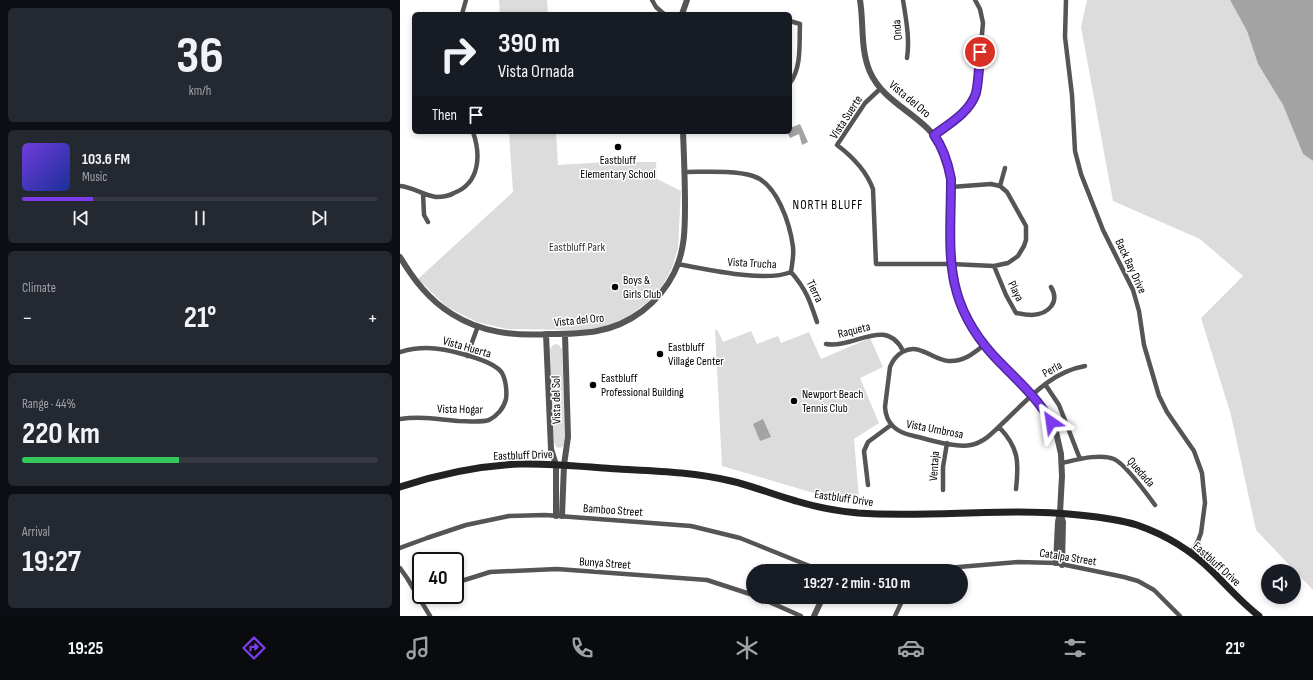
<!DOCTYPE html>
<meta charset="utf-8">
<style>
:root{--surface:#171b24;--page:#242831;--text:#f1f3f6;--muted:#9ea1a6;--line:#363941;--accent:#7c3aed}
body{margin:0;font-family:"Sofia Sans Condensed",sans-serif;background:var(--page);color:var(--text);height:100vh;display:flex;flex-direction:column;font-size:15px;white-space:nowrap}
*{box-sizing:border-box;margin:0}
p{font-size:13px;color:var(--muted)}
.icon{flex:none;width:22px;height:22px;fill:none;stroke:currentColor;stroke-width:2;stroke-linecap:round;stroke-linejoin:round}
.map{position:relative;flex:1;overflow:hidden}
.panel{display:flex;flex-direction:column;gap:8px;padding:8px;background:#0d0f14;width:400px}
.panel>*{flex:none}
.banner{position:absolute;left:12px;top:12px;width:380px;height:122px;border-radius:6px;box-shadow:0 2px 6px #0003;background:#171b24;color:var(--text);overflow:hidden}
.controls{position:absolute;left:861px;top:564px;display:grid;gap:8px}
.controls a{display:grid;place-items:center;width:40px;height:40px;border-radius:50%;background:var(--surface);box-shadow:0 2px 6px #0003;font-size:20px}
.speed{position:absolute;left:12px;top:552px;display:flex;gap:8px;font-size:20px;font-weight:700;text-align:center}
.speed>*{display:grid;place-content:center;width:52px;height:52px;border-radius:50%;background:var(--surface);box-shadow:0 2px 6px #0003;line-height:1}
.speed .limit{border:2px solid #111;border-radius:6px;background:#fff;color:#111}
.pin{position:absolute;display:grid;place-items:center;width:34px;height:34px;color:#fff;margin:-17px;border:2px solid #fff;border-radius:50%;box-shadow:0 1px 4px #0007}
.me{position:absolute;width:44px;margin:-22px;rotate:328deg;stroke-linejoin:round;filter:drop-shadow(0 0 3px #0008)}
.turn{display:flex;align-items:center;gap:14px;height:84px;padding:0 20px;font-size:18px}
.turn .icon{width:52px;height:52px;stroke-width:2.5}
.turn b{display:block;font-size:28px;line-height:34px}
.then{display:flex;align-items:center;height:38px;padding:0 20px;background:#0003;gap:8px;font-size:15px}
.big{font-size:30px;font-weight:700;line-height:1.1}
.panel .widget{flex:1;display:flex;flex-direction:column;justify-content:center;gap:6px;min-width:0;padding:0 14px;border-radius:6px;background:var(--page)}
.panel .dial{align-items:center;gap:0}
.dial b{font-size:52px;line-height:1}
.song{display:flex;align-items:center;gap:12px}
.cover{width:48px;height:48px;border-radius:6px;background:linear-gradient(135deg,hsl(260 70% 55%),hsl(230 70% 35%))}
.played{height:4px;border-radius:2px;background:linear-gradient(90deg,var(--accent) 20%,var(--line) 20%)}
.keys{display:flex;justify-content:space-around;direction:ltr}
.heat{display:flex;justify-content:space-between;align-items:center;font-size:22px;direction:ltr}
.charge{height:6px;border-radius:3px;background:linear-gradient(90deg,#34c759 44%,var(--line) 0)}
.trip{position:absolute;left:346px;top:564px;width:222px;height:40px;border-radius:20px;background:var(--surface);box-shadow:0 2px 6px #0003;font-weight:700;line-height:40px;text-align:center}
.dock{display:flex;height:64px;justify-content:space-around;align-items:center;background:#090b0e;color:var(--muted)}
.dock .icon{width:28px;height:28px}
.dock .on{color:var(--accent)}
.dock b{font-size:18px;color:var(--text)}
main{display:flex;flex:1;min-height:0}
.map>svg:first-child{display:block}
.green{fill:#dcdcdc}
.water{fill:#a3a3a3}
.lines{fill:none;stroke-linecap:round;stroke-linejoin:round}
.minor{stroke:#555;stroke-width:4.5}
.tertiary{stroke:#555;stroke-width:6}
.secondary{stroke:#222;stroke-width:7}
.route-casing{stroke:#51269a;stroke-width:10}
.route{stroke:#7c3aed;stroke-width:7}
.poi-dot{fill:#000;stroke:#fff;stroke-width:1.5}
.labels{text-anchor:middle;stroke-width:3;stroke-linejoin:round;paint-order:stroke}
.street-label{font-size:12px;fill:#000;stroke:#fff}
.poi-label{font-size:12px;fill:#000;stroke:#fff;text-anchor:start}
.park-label{font-size:12px;fill:#333;stroke:#fff}
.neighbourhood-label{font-size:13px;letter-spacing:1px;fill:#000;stroke:#fff}
</style>
<main>
<section class="panel">
<div class="widget dial"><b>36</b><p>km/h</p></div>
<div class="widget">
<div class="song"><i class="cover"></i><div><b>103.6 FM</b><p>Music</p></div></div>
<div class="played"></div>
<div class="keys"><svg class="icon" aria-label="previous" viewBox="0 0 24 24"><path d="M18 5L8 12l10 7zM5 5v14"/></svg><svg class="icon" aria-label="pause" viewBox="0 0 24 24"><path d="M8 5v14M16 5v14"/></svg><svg class="icon" aria-label="next" viewBox="0 0 24 24"><path d="M6 5l10 7-10 7zM19 5v14"/></svg></div>
</div>
<div class="widget"><p>Climate</p>
<div class="heat"><a>−</a><b class="big">21°</b><a>+</a></div>
</div>
<div class="widget"><p>Range · 44%</p><b class="big">220 km</b><div class="charge"></div></div>
<div class="widget"><p>Arrival</p><b class="big">19:27</b></div>
</section>
<div class="map">
<svg width="913" height="616" viewBox="0 0 913 616">
<rect width="100%" height="100%" fill="#fff"/>
<path class="green" d="M 99,0 L 147,0 L 148,14 L 100,14 Z
M 687,0 L 830,0 L 847,31 L 858,64 L 883,105 L 903,154 L 913,161 L 913,590 L 856,530 L 831,415 L 801,318 L 843,276 L 800,239 L 713,201 L 681,27 Z
M 109,132 L 156,132 L 158,165 L 206,162 L 221,165 L 222,162 L 256,162 L 257,179 L 281,191 L 278,248 L 272,268 L 263,285 L 249,301 L 229,316 L 208,326 L 182,330 L 107,329 L 77,322 L 47,307 L 18,279 L 113,192 Z
M 315,329 L 318,331 L 323,342 L 351,331 L 357,344 L 378,336 L 381,343 L 409,332 L 421,359 L 470,338 L 483,367 L 460,378 L 479,423 L 454,439 L 459,499 L 424,496 L 322,466 Z
M 156,344 L 159,345 L 162,349 L 165,442 L 164,446 L 160,448 L 156,447 L 154,442 L 150,349 L 153,345 Z"/>
<path class="water" d="M 830,0 L 913,0 L 913,161 L 903,154 L 883,105 L 858,64 L 847,31 Z
M 400,124 L 408,142 L 402,145 L 399,134 L 390,138 L 387,132 L 390,132 L 390,128 Z
M 363,419 L 371,437 L 360,441 L 353,424 Z"/>
<g class="lines">
<path class="minor" d="M 252,0 L 256,7 L 264,14
M 503,0 C 506,19 510,39 507,58
M 666,0 L 665,37 L 672,95 L 675,151 L 681,174 L 703,230 L 733,290 L 739,311 L 744,345 L 759,396 L 767,412 L 794,451 L 802,473 L 805,503 L 801,533 L 798,541 L 791,553
M 62,14 L 66,0
M 390,21 L 400,24 C 399,43 402,67 390,83
M 480,89 L 465,103 L 437,145 C 453,157 466,170 473,189 L 476,264 L 551,264 L 594,266 L 608,263 L 618,256 L 624,246 L 626,240 L 626,226 L 607,192 L 600,186 L 591,184 L 551,187
M 534,135 L 566,110 L 573,99 L 577,87 L 583,23 L 580,9 L 575,0
M 0,186 C 13,187 23,195 36,197 C 42,197 49,196 54,193 C 80,183 81,155 73,132
M 600,186 L 605,168
M 23,193 L 24,215 L 28,222
M 277,264 C 306,269 365,283 391,272 C 392,264 394,256 393,247 C 390,224 377,183 353,176 C 334,170 305,172 285,172
M 594,266 L 606,295 L 616,313 C 621,314 627,315 632,315 C 649,314 660,302 651,287
M 391,272 C 406,289 410,301 417,322
M 426,344 C 454,349 486,316 503,351
M 584,345 C 573,354 563,362 548,361 C 538,360 531,354 522,351 C 508,345 495,354 490,367 L 485,407 C 486,425 498,433 514,436 C 531,440 555,448 571,445 C 586,442 595,430 606,420 C 629,398 651,372 685,366
M 0,352 C 9,349 18,348 27,348 C 43,348 93,359 102,373 C 106,380 107,392 106,399 C 104,408 97,416 89,420 C 79,423 68,421 58,421 C 39,419 19,416 0,419
M 67,356 L 78,326
M 645,384 L 659,405 L 680,459
M 599,427 C 619,448 619,462 616,489
M 662,463 C 676,460 700,453 714,459 C 725,464 747,494 755,505
M 468,485 L 464,451 L 468,442 L 491,425
M 543,490 L 543,467 L 547,443
M 0,548 L 27,538 L 66,525 L 109,516 L 145,515 L 291,526 L 340,538 L 422,571
M 0,568 L 7,578 L 30,616
M 515,571 L 516,568 L 523,570 L 618,562 L 656,563 L 724,577 L 738,581 L 754,590 L 780,616
M 55,583 L 90,572 L 157,569 L 307,580 L 353,595
M 358,597 L 401,616
M 21,601 L 33,595
M 495,616 L 504,597"/>
<path class="tertiary" d="M 460,0 C 464,24 460,49 470,72 C 485,106 528,116 543,150 C 557,180 549,222 550,255 C 552,326 597,356 639,404 L 646,413 L 656,432 L 661,454 L 662,476 L 660,513 L 658,522 L 656,563
M 282,14 L 287,0
M 0,257 C 14,280 29,300 52,314 C 82,333 114,336 149,334 C 165,334 181,334 197,331 C 230,325 259,303 274,273 C 285,251 285,228 285,205 C 285,180 284,156 283,132
M 146,334 L 151,449 L 156,465 L 156,516
M 660,513 L 663,522 L 662,565
M 162,516 L 164,465 L 168,437 L 165,334
M 414,616 L 423,597"/>
<path class="secondary" d="M 0,487 C 39,474 78,466 119,464 C 153,463 186,467 219,469 C 256,471 294,472 331,481 C 353,486 374,495 396,501 C 416,507 437,511 458,513 C 531,518 606,507 679,515 C 699,517 718,519 737,525 C 766,535 792,551 813,572 C 828,587 842,603 859,616"/>
</g>
<g class="lines">
<g class="route-casing">
<path id="route" d="M 580,52 C 579,65 579,80 576,93 C 570,112 549,124 534,135 C 544,149 548,163 551,179 C 551,249 541,297 592,354 C 612,376 636,395 651,422"/>
</g>
<use href="#route" class="route"/>
</g>
<g class="poi-dot">
<circle cx="218" cy="147" r="4"/>
<circle cx="215" cy="287" r="4"/>
<circle cx="260" cy="354" r="4"/>
<circle cx="193" cy="385" r="4"/>
<circle cx="394" cy="401" r="4"/>
</g>
<g class="labels">
<g class="street-label">
<text transform="translate(497 30) rotate(-95)" y="4">Onda</text>
<text transform="translate(510 99) rotate(40)" y="4">Vista del Oro</text>
<text transform="translate(446 117) rotate(-57)" y="4">Vista Suerte</text>
<text transform="translate(352 263) rotate(3)" y="4">Vista Trucha</text>
<text transform="translate(731 266) rotate(65)" y="4">Back Bay Drive</text>
<text transform="translate(415 291) rotate(64)" y="4">Tierra</text>
<text transform="translate(616 291) rotate(64)" y="4">Playa</text>
<text transform="translate(179 320) rotate(-6)" y="4">Vista del Oro</text>
<text transform="translate(454 330) rotate(-14)" y="4">Raqueta</text>
<text transform="translate(67 347) rotate(16)" y="4">Vista Huerta</text>
<text transform="translate(652 369) rotate(-29)" y="4">Perla</text>
<text transform="translate(156 400) rotate(-91)" y="4">Vista del Sol</text>
<text transform="translate(60 409) rotate(1)" y="4">Vista Hogar</text>
<text transform="translate(535 429) rotate(11)" y="4">Vista Umbrosa</text>
<text transform="translate(123 455) rotate(-2)" y="4">Eastbluff Drive</text>
<text transform="translate(534 466) rotate(-86)" y="4">Ventaja</text>
<text transform="translate(741 472) rotate(49)" y="4">Quedada</text>
<text transform="translate(444 498) rotate(8)" y="4">Eastbluff Drive</text>
<text transform="translate(213 510) rotate(4)" y="4">Bamboo Street</text>
<text transform="translate(668 557) rotate(9)" y="4">Catalpa Street</text>
<text transform="translate(205 563) rotate(4)" y="4">Bunya Street</text>
<text transform="translate(817 564) rotate(42)" y="4">Eastbluff Drive</text>
</g>
<g class="poi-label">
<text x="218" y="164" text-anchor="middle">Eastbluff<tspan x="218" dy="14">Elementary School</tspan></text>
<text x="223" y="284">Boys &amp;<tspan x="223" dy="14">Girls Club</tspan></text>
<text x="268" y="351">Eastbluff<tspan x="268" dy="14">Village Center</tspan></text>
<text x="201" y="382">Eastbluff<tspan x="201" dy="14">Professional Building</tspan></text>
<text x="402" y="398">Newport Beach<tspan x="402" dy="14">Tennis Club</tspan></text>
</g>
<g class="park-label">
<text x="177" y="251">Eastbluff Park</text>
</g>
<g class="neighbourhood-label">
<text x="428" y="209">NORTH BLUFF</text>
</g>
</g>
</svg>
<div class="controls">
<a><svg class="icon" aria-label="sound" viewBox="0 0 24 24"><path d="M4 9h4l5-4v14l-5-4H4zM17 9q2 3 0 6"/></svg></a>
</div>
<div class="speed"><div class="limit">40</div></div>
<div class="pin" style="left:580px;top:52px;background:#d93025"><svg class="icon" aria-label="arrive" viewBox="0 0 24 24"><path d="M6 21V4h12l-3 4 3 4H6"/></svg></div>
<svg class="me" style="left:651px;top:422px" viewBox="-20 -20 40 40"><path d="M0-17L14 15 0 8-14 15z" fill="#7c3aed" stroke="#fff" stroke-width="4"/></svg>
<div class="trip">19:27 · 2 min · 510 m</div>
<div class="banner">
<div class="turn"><svg class="icon" aria-label="right" viewBox="0 0 24 24"><path d="M7 20v-9h11M14 6l5 5-5 5"/></svg><div><b>390 m</b>Vista Ornada</div></div>
<div class="then">Then<svg class="icon" aria-label="arrive" viewBox="0 0 24 24"><path d="M6 21V4h12l-3 4 3 4H6"/></svg></div>
</div>
</div>
</main>
<nav class="dock">
<b>19:25</b>
<svg class="icon on" aria-label="directions" viewBox="0 0 24 24"><path d="M12 3l9 9-9 9-9-9zM9 14v-3h6M13 9l2 2-2 2"/></svg>
<svg class="icon" aria-label="music" viewBox="0 0 24 24"><path d="M9 18V5l10-2v13"/><circle cx="6" cy="18" r="3"/><circle cx="16" cy="16" r="3"/></svg>
<svg class="icon" aria-label="phone" viewBox="0 0 24 24"><path d="M5 4h4l2 5-3 2q2 4 5 5l2-3 5 2v4C11 20 4 13 5 4z"/></svg>
<svg class="icon" aria-label="climate" viewBox="0 0 24 24"><path d="M12 3v18M4 7l16 10M4 17L20 7"/></svg>
<svg class="icon" aria-label="car" viewBox="0 0 24 24"><path d="M5 17H2v-5l4-1 3-4h7l3 4 3 1v5h-3M9 17h6M6 11h13"/><circle cx="7" cy="17" r="2"/><circle cx="17" cy="17" r="2"/></svg>
<svg class="icon" aria-label="filters" viewBox="0 0 24 24"><path d="M4 7h16M4 17h16"/><circle cx="9" cy="7" r="2"/><circle cx="15" cy="17" r="2"/></svg>
<b>21°</b>
</nav>
